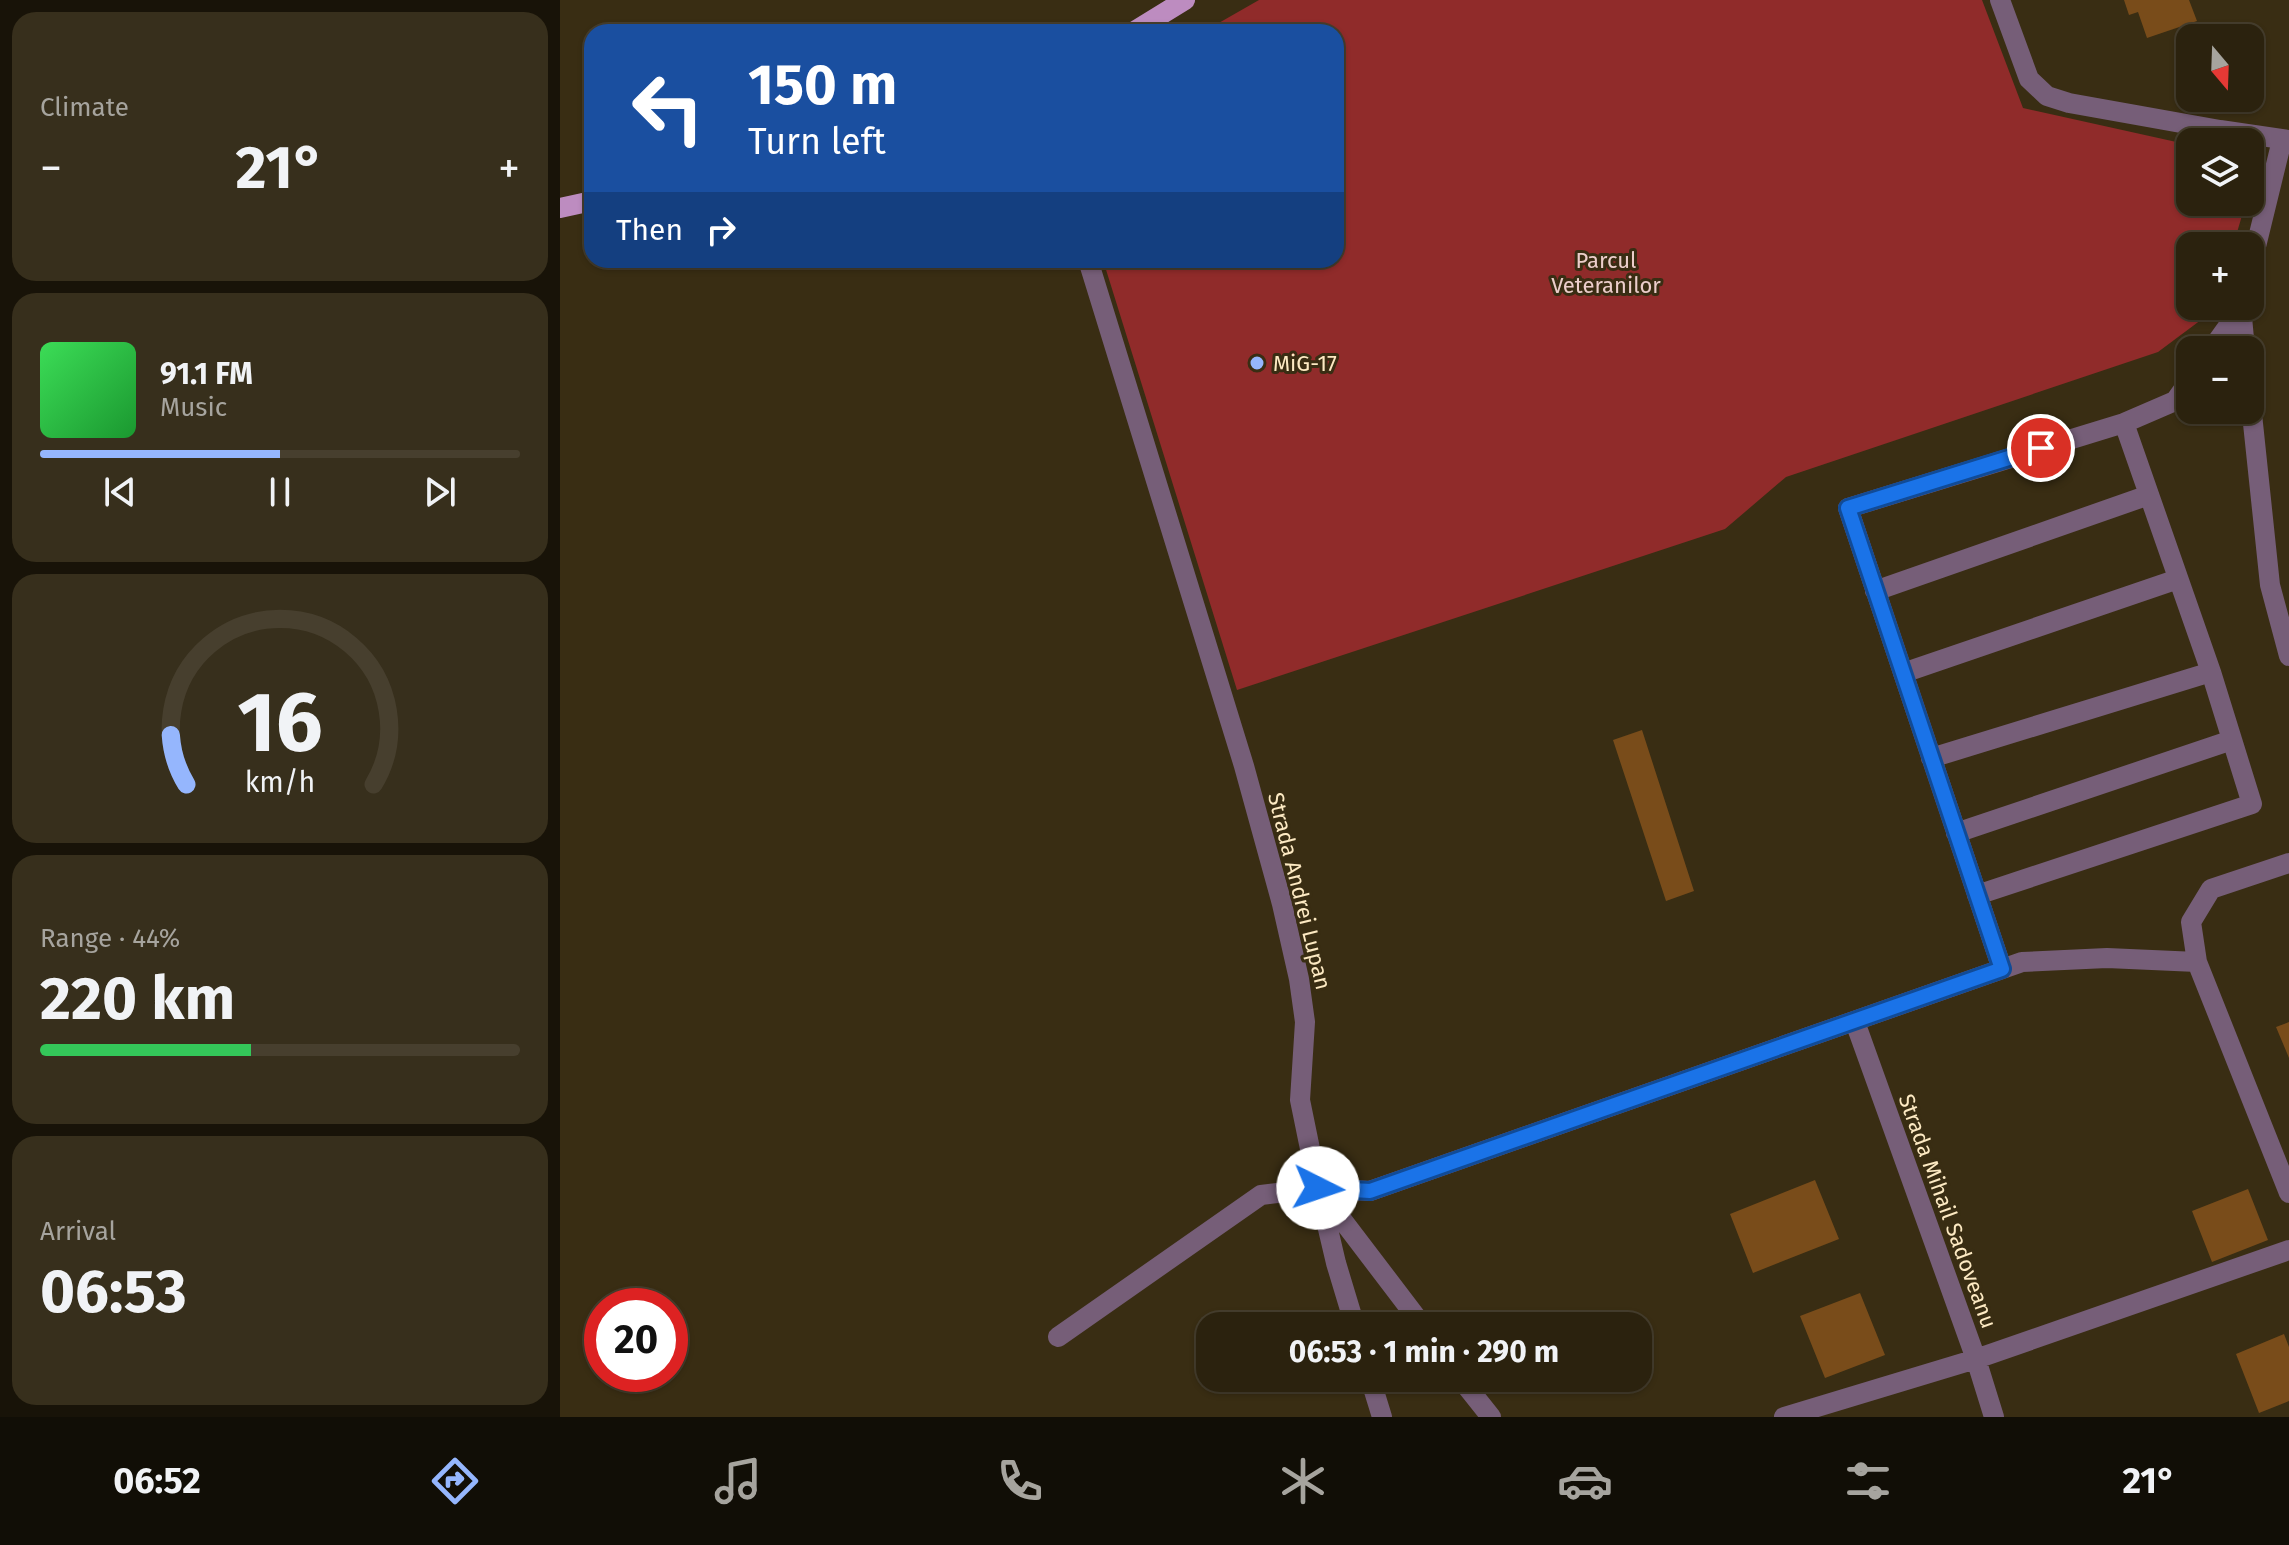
<!DOCTYPE html>
<meta charset="utf-8">
<style>
:root{--surface:#2b220e;--page:#372f1c;--text:#f1f3f6;--muted:#a6a49e;--line:#473f2e;--accent:#95b6fd}
body{margin:0;font-family:"Fira Sans",sans-serif;background:var(--page);color:var(--text);height:100vh;display:flex;flex-direction:column;font-size:30px;white-space:nowrap}
*{box-sizing:border-box;margin:0}
p{font-size:26px;color:var(--muted)}
.icon{flex:none;width:44px;height:44px;fill:none;stroke:currentColor;stroke-width:2;stroke-linecap:round;stroke-linejoin:round}
.map{position:relative;flex:1;overflow:hidden}
.sheet{display:flex;flex-direction:column;gap:12px;padding:12px;background:#181308;width:560px}
.sheet>*{flex:none}
.banner{position:absolute;left:24px;top:24px;width:760px;height:244px;border-radius:24px;box-shadow:0 2px 6px #0004,0 0 0 2px var(--line);background:#1a4fa0;color:#fff;overflow:hidden}
.needle{width:52px;rotate:161deg}
.controls{position:absolute;left:1616px;top:24px;display:grid;gap:16px}
.controls a{display:grid;place-items:center;width:88px;height:88px;border-radius:16px;background:var(--surface);box-shadow:0 2px 6px #0004,0 0 0 2px var(--line);font-size:40px}
.speed{position:absolute;left:24px;top:1288px;display:flex;gap:16px;font-size:40px;font-weight:700;text-align:center}
.speed>*{display:grid;place-content:center;width:104px;height:104px;border-radius:50%;background:var(--surface);box-shadow:0 2px 6px #0004,0 0 0 2px var(--line);line-height:1}
.speed .limit{border:12px solid #d22;background:#fff;color:#111}
.pin{position:absolute;display:grid;place-items:center;width:68px;height:68px;color:#fff;margin:-34px;border:4px solid #fff;border-radius:50%;box-shadow:0 2px 8px #0007}
.me{position:absolute;width:88px;margin:-44px;rotate:94deg;stroke-linejoin:round;filter:drop-shadow(0 0 6px #0008)}
.turn{display:flex;align-items:center;gap:28px;height:168px;padding:0 32px;font-size:36px}
.turn .icon{width:104px;height:104px;stroke-width:2.5}
.turn b{display:block;font-size:56px;line-height:68px}
.then{display:flex;align-items:center;height:76px;padding:0 32px;background:#0003;gap:16px;font-size:30px}
.big{font-size:60px;font-weight:700;line-height:1.1}
.sheet .tile{flex:1;display:flex;flex-direction:column;justify-content:center;gap:12px;min-width:0;padding:0 28px;border-radius:24px;background:var(--page)}
.sheet .dial{align-items:center;gap:0}
.dial svg{height:208px;overflow:visible;fill:none;stroke:var(--line);stroke-width:7;stroke-linecap:round;text-anchor:middle}
.dial text{fill:var(--text);stroke:none}
.song{display:flex;align-items:center;gap:24px}
.cover{width:96px;height:96px;border-radius:12px;background:linear-gradient(135deg,hsl(130 70% 55%),hsl(130 70% 35%))}
.played{height:8px;border-radius:4px;background:linear-gradient(90deg,var(--accent) 50%,var(--line) 50%)}
.keys{display:flex;justify-content:space-around;direction:ltr}
.heat{display:flex;justify-content:space-between;align-items:center;font-size:44px;direction:ltr}
.charge{height:12px;border-radius:6px;background:linear-gradient(90deg,#34c759 44%,var(--line) 0)}
.trip{position:absolute;left:636px;top:1312px;width:456px;height:80px;border-radius:24px;background:var(--surface);box-shadow:0 2px 6px #0004,0 0 0 2px var(--line);font-weight:700;line-height:80px;text-align:center}
.menu{display:flex;height:128px;justify-content:space-around;align-items:center;background:#110e06;color:var(--muted)}
.menu .icon{width:56px;height:56px}
.menu .selected{color:var(--accent)}
.menu b{font-size:36px;color:var(--text)}
main{display:flex;flex:1;min-height:0}
.map>svg:first-child{display:block}
.forest{fill:#902b2a}
.building{fill:#794c1a}
.lines{fill:none;stroke-linecap:round;stroke-linejoin:round}
.minor{stroke:#765e78;stroke-width:20}
.major{stroke:#bd8cc0;stroke-width:20}
.route-casing{stroke:#114b97;stroke-width:20}
.route{stroke:#1a73e8;stroke-width:14}
.poi-dot{fill:#95b6fd;stroke:#392d13;stroke-width:3}
.labels{text-anchor:middle;stroke-width:6;stroke-linejoin:round;paint-order:stroke}
.park-label{font-size:22px;fill:#eccecb;stroke:#392d13}
.poi-label{font-size:22px;fill:#fdeac3;stroke:#392d13;text-anchor:start}
.street-label{font-size:22px;fill:#fdeac3;stroke:#392d13}
</style>
<main>
<section class="sheet">
<div class="tile"><p>Climate</p>
<div class="heat"><a>−</a><b class="big">21°</b><a>+</a></div>
</div>
<div class="tile">
<div class="song"><i class="cover"></i><div><b>91.1 FM</b><p>Music</p></div></div>
<div class="played"></div>
<div class="keys"><svg class="icon" aria-label="previous" viewBox="0 0 24 24"><path d="M18 5L8 12l10 7zM5 5v14"/></svg><svg class="icon" aria-label="pause" viewBox="0 0 24 24"><path d="M8 5v14M16 5v14"/></svg><svg class="icon" aria-label="next" viewBox="0 0 24 24"><path d="M6 5l10 7-10 7zM19 5v14"/></svg></div>
</div>
<div class="tile dial"><svg viewBox="0 0 100 80">
<path d="M14 69A42 42 0 1 1 86 69"/>
<path d="M14 69A42 42 0 0 1 8 50" stroke="#95b6fd"/>
<text x="50" y="56" font-size="32" font-weight="700">16</text>
<text x="50" y="72" font-size="11">km/h</text>
</svg></div>
<div class="tile"><p>Range · 44%</p><b class="big">220 km</b><div class="charge"></div></div>
<div class="tile"><p>Arrival</p><b class="big">06:53</b></div>
</section>
<div class="map">
<svg width="1729" height="1417" viewBox="0 0 1729 1417">
<rect width="100%" height="100%" fill="#392d13"/>
<path class="forest" d="M 699,0 L 1422,0 L 1463,108 L 1630,145 L 1630,202 L 1686,202 L 1673,246 L 1630,246 L 1630,306 L 1654,306 L 1653,311 L 1598,352 L 1226,477 L 1165,529 L 677,690 L 543,260 L 776,260 L 776,32 L 643,32 Z"/>
<path class="building" d="M 1564,0 L 1629,0 L 1637,21 L 1587,38 L 1578,12 L 1569,15 Z
M 1082,730 L 1134,891 L 1106,901 L 1053,740 Z
M 1729,1022 L 1729,1058 L 1716,1027 Z
M 1255,1180 L 1279,1239 L 1193,1273 L 1170,1214 Z
M 1688,1189 L 1708,1240 L 1652,1262 L 1632,1211 Z
M 1300,1293 L 1325,1355 L 1265,1378 L 1240,1316 Z
M 1724,1334 L 1729,1347 L 1729,1401 L 1699,1413 L 1676,1354 Z"/>
<g class="lines">
<path class="minor" d="M 1440,0 L 1469,79 L 1487,96 L 1509,103 L 1660,130 L 1729,140
M 528,260 L 684,766 L 722,904 L 739,979 L 745,1022 L 740,1100 L 758,1188 L 863,1326
M 1690,271 L 1722,140
M 1681,306 L 1685,350
M 1651,350 L 1681,308
M 1690,395 L 1710,585 L 1729,656
M 1315,591 L 1589,495
M 1343,673 L 1618,579
M 1371,758 L 1651,672
M 1396,833 L 1672,740
M 1417,895 L 1692,804 L 1651,672 L 1564,423
M 1637,962 L 1729,1193
M 1442,969 L 1288,508 L 1564,423 L 1615,401 L 1630,380
M 1295,1022 L 1416,1359 L 1434,1417
M 760,1195 L 776,1263 L 795,1326
M 498,1337 L 701,1195 L 758,1188 L 810,1191 L 1462,962 L 1547,958 L 1637,962 L 1631,922 L 1651,889 L 1729,863
M 810,1378 L 822,1417
M 900,1378 L 931,1417
M 1224,1417 L 1416,1359 L 1729,1250"/>
<path class="major" d="M 573,32 L 625,0
M 0,208 L 32,201"/>
</g>
<g class="lines">
<g class="route-casing">
<path id="route" d="M 758,1188 L 810,1191 L 1442,969 L 1288,508 L 1481,448"/>
</g>
<use href="#route" class="route"/>
</g>
<circle class="poi-dot" cx="697" cy="363" r="8"/>
<g class="labels">
<g class="park-label">
<text x="1046" y="268">Parcul<tspan x="1046" dy="25">Veteranilor</tspan></text>
</g>
<g class="poi-label">
<text x="713" y="371">MiG-17</text>
</g>
<g class="street-label">
<text transform="translate(740 891) rotate(76)" y="8">Strada Andrei Lupan</text>
<text transform="translate(1388 1211) rotate(70)" y="8">Strada Mihail Sadoveanu</text>
</g>
</g>
</svg>
<div class="controls">
<a><svg class="needle" viewBox="-14 -14 28 28"><path d="M0-13l5 13h-10z" fill="#e53935"/><path d="M0 13l5-13h-10z" fill="#a6a49e"/></svg></a>
<a><svg class="icon" aria-label="layers" viewBox="0 0 24 24"><path d="M12 4l9 5-9 5-9-5zM3 14l9 5 9-5"/></svg></a>
<a>+</a>
<a>−</a>
</div>
<div class="speed"><div class="limit">20</div></div>
<div class="pin" style="left:1481px;top:448px;background:#d93025"><svg class="icon" aria-label="arrive" viewBox="0 0 24 24"><path d="M6 21V4h12l-3 4 3 4H6"/></svg></div>
<svg class="me" style="left:758px;top:1188px" viewBox="-20 -20 40 40"><circle r="19" fill="#fff"/><path d="M0-13L10 11 0 6-10 11z" fill="#1a73e8"/></svg>
<div class="trip">06:53 · 1 min · 290 m</div>
<div class="banner">
<div class="turn"><svg class="icon" aria-label="left" viewBox="0 0 24 24"><path d="M17 20v-9H6M10 6l-5 5 5 5"/></svg><div><b>150 m</b>Turn left</div></div>
<div class="then">Then<svg class="icon" aria-label="right" viewBox="0 0 24 24"><path d="M7 20v-9h11M14 6l5 5-5 5"/></svg></div>
</div>
</div>
</main>
<nav class="menu">
<b>06:52</b>
<svg class="icon selected" aria-label="directions" viewBox="0 0 24 24"><path d="M12 3l9 9-9 9-9-9zM9 14v-3h6M13 9l2 2-2 2"/></svg>
<svg class="icon" aria-label="music" viewBox="0 0 24 24"><path d="M9 18V5l10-2v13"/><circle cx="6" cy="18" r="3"/><circle cx="16" cy="16" r="3"/></svg>
<svg class="icon" aria-label="phone" viewBox="0 0 24 24"><path d="M5 4h4l2 5-3 2q2 4 5 5l2-3 5 2v4C11 20 4 13 5 4z"/></svg>
<svg class="icon" aria-label="climate" viewBox="0 0 24 24"><path d="M12 3v18M4 7l16 10M4 17L20 7"/></svg>
<svg class="icon" aria-label="car" viewBox="0 0 24 24"><path d="M5 17H2v-5l4-1 3-4h7l3 4 3 1v5h-3M9 17h6M6 11h13"/><circle cx="7" cy="17" r="2"/><circle cx="17" cy="17" r="2"/></svg>
<svg class="icon" aria-label="filters" viewBox="0 0 24 24"><path d="M4 7h16M4 17h16"/><circle cx="9" cy="7" r="2"/><circle cx="15" cy="17" r="2"/></svg>
<b>21°</b>
</nav>
